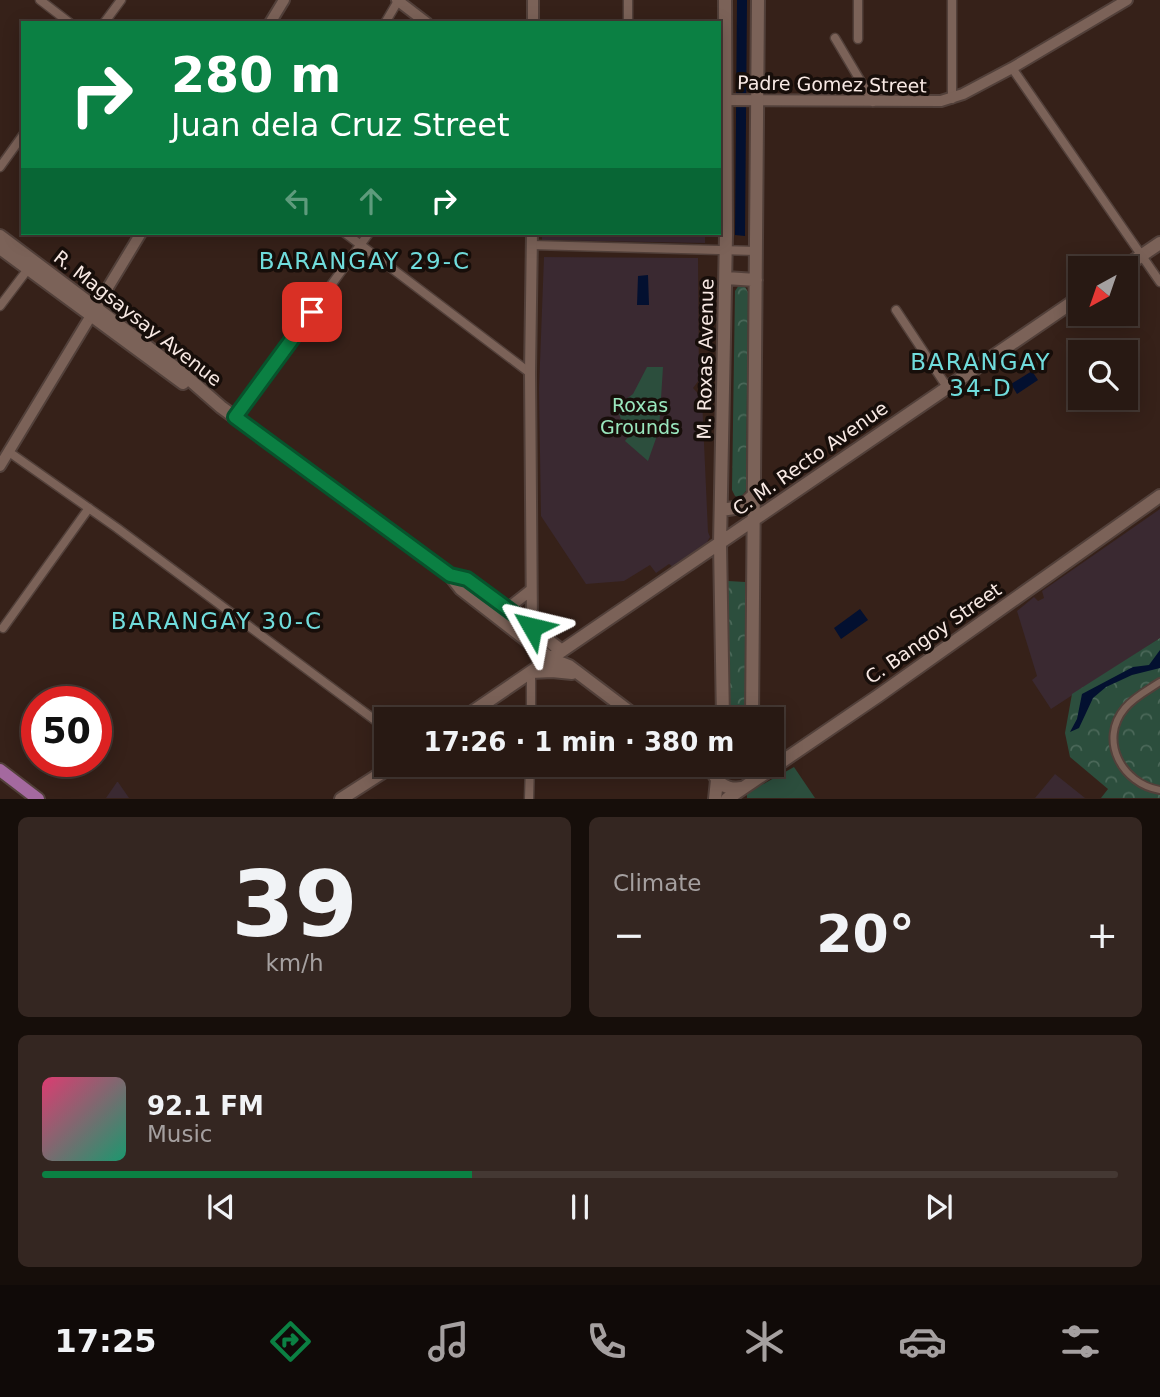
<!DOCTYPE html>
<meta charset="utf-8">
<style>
:root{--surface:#281913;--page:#342621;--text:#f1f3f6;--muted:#a5a0a0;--line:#443833;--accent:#0b8043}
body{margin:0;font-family:"DejaVu Sans",sans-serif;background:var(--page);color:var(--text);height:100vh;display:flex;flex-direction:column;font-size:26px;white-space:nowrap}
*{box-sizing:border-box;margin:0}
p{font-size:23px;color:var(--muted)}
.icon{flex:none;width:38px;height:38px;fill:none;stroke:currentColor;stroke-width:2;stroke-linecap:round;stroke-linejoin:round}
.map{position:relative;height:799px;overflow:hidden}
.drawer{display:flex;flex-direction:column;gap:18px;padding:18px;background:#160e0a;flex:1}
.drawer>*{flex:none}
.top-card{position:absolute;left:21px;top:21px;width:700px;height:214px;border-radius:0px;box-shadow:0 4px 18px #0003,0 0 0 2px var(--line);background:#0b8043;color:#fff;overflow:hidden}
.needle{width:46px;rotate:220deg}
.fabs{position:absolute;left:1068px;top:256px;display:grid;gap:14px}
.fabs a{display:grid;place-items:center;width:70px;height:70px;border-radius:0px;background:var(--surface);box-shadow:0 4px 18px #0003,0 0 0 2px var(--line);font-size:35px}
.speed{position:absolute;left:21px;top:686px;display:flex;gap:14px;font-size:35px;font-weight:700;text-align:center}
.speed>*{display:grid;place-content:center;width:91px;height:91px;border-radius:50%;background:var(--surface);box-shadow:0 4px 18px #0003,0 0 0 2px var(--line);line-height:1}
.speed .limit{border:10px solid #d22;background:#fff;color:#111}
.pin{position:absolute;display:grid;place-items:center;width:60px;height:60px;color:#fff;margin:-30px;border-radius:14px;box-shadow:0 4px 10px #0006}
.me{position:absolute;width:77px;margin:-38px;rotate:307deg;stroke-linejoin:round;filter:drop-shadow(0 0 5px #0008)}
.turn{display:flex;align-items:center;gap:24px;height:147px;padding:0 35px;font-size:32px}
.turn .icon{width:91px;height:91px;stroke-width:2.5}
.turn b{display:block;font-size:49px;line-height:60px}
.lanes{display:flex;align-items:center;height:66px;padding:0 35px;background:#0003;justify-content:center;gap:35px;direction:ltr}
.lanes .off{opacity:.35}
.big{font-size:52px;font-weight:700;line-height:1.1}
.drawer .tile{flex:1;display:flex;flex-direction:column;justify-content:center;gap:10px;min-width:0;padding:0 24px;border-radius:10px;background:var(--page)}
.drawer .dial{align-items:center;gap:0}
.dial b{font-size:91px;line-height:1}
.song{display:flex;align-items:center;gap:21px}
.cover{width:84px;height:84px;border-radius:10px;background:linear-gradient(135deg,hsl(340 70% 55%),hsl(160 70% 35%))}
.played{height:7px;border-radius:4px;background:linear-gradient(90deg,var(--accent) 40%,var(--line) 40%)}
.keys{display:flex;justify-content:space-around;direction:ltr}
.heat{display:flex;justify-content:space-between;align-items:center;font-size:38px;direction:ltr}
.drawer .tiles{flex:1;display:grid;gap:18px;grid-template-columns:1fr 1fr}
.tile:last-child{grid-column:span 2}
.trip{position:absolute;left:374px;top:707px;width:410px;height:70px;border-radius:0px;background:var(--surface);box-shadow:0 4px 18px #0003,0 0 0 2px var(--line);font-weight:700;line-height:70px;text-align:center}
.tab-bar{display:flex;height:112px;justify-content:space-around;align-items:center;background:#100a08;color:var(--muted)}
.tab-bar .icon{width:49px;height:49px}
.tab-bar .on{color:var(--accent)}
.tab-bar b{font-size:32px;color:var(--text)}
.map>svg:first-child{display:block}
.education{fill:#3a2931}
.green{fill:#2c4e3d}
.forest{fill:url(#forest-crowns)}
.water{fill:#031030}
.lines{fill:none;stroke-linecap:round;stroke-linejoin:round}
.pedestrian-casing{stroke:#52403a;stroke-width:10}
.minor-casing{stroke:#52403a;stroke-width:11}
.tertiary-casing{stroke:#52403a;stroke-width:14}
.secondary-casing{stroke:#52403a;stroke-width:16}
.primary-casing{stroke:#52403a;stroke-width:16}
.pedestrian{stroke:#7b6258;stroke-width:6}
.minor{stroke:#7b6258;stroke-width:8}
.tertiary{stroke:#7b6258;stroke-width:10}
.secondary{stroke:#7b6258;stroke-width:12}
.primary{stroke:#a4699f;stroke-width:12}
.route-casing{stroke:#07532c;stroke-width:18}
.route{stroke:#0b8043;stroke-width:12}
.labels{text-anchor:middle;stroke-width:7;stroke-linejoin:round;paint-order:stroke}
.street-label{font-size:19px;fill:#f8e9e4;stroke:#170e0a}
.park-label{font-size:19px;fill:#9ae7be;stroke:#170e0a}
.quarter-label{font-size:23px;letter-spacing:2px;fill:#70dcdc;stroke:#170e0a}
</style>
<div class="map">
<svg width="1160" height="799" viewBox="0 0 1160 799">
<defs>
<pattern id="forest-crowns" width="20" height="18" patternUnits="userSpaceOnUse" patternTransform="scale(1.75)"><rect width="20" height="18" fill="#2c4e3d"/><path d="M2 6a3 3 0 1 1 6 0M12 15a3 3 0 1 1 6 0" fill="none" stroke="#4b6859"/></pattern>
</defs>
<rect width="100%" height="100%" fill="#362119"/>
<path class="education" d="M 542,233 L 705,233 L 705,243 L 542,240 Z
M 544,257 L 698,258 L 699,380 L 693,388 L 702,398 L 708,532 L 710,537 L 706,544 L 685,564 L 673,567 L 669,564 L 656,573 L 650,565 L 624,581 L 586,584 L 541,516 L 539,389 Z
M 1160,509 L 1160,638 L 1051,709 L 1032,680 L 1037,676 L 1017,611 L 1034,597 L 1038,601 L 1044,598 L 1042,591 Z
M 1055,774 L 1085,798 L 1035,798 Z
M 118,782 L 129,798 L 106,798 L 117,782 Z"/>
<path class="green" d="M 647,367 L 663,367 L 659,430 L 648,461 L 625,441 L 628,437 L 619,414 L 625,400 L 633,394 Z
M 794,767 L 815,798 L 747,798 L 747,793 Z"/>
<path class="forest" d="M 739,285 L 744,285 L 748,292 L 746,491 L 740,498 L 735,496 L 732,490 L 735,291 Z
M 728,581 L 745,582 L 745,714 L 742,719 L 731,719 L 728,714 Z
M 1160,638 L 1160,798 L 1101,798 L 1108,789 L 1070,757 L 1065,733 L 1072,694 Z"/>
<path class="water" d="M 737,0 L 747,0 L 745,236 L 735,235 Z
M 648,275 L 649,305 L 637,305 L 638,276 Z
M 1032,371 L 1038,380 L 1017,394 L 1011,384 Z
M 860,609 L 868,620 L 841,639 L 834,628 Z
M 1160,650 L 1160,668 L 1132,675 L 1106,687 L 1093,698 L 1079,728 L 1070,732 L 1077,719 L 1082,694 L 1133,667 L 1149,665 Z"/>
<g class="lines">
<g class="pedestrian-casing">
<path id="pedestrian" d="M 1160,682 C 1148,690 1134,697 1125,708 C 1098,740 1122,784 1160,790"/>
</g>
<g class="minor-casing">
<path id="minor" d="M 40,0 L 70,23
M 104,23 L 121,0
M 385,23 L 398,1
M 628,23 L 628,0
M 835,38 L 873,102
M 858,39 L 858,0
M 1012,68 L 1160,282
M 952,99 L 952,0
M 0,167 L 23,135
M 345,233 L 530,373
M 532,245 L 756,251
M 0,306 L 28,269
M 896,310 L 947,387
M 235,417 L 369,233
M 9,452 L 117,528 L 387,729
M 3,628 L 89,508
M 531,672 L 531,719
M 529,799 L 530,765"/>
</g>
<g class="tertiary-casing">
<path id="tertiary" d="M 397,0 L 427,23
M 270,23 L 284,0
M 533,23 L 533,0
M 719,100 L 941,101 L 963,94 L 1012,68 L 1127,0
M 532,233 L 530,373 L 532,627
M 0,466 L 141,233
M 507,609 L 531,590"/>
</g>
<g class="secondary-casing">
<path id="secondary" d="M 0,236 L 181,372 L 221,407 L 450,575 L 461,589 L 551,659 L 569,666 L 639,719
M 0,248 L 183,383
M 1123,268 L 1160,243
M 726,278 L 756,280
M 721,510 L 741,507 L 755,494
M 450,575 L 467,579 L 562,651
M 531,672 L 552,671 L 572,673
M 462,719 L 1080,297
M 723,719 L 720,544 L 726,235 L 725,0
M 752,719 L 758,0
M 711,765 C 714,781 725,791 742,788
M 341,799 L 394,765
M 715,799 L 717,780
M 727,799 L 878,696 L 1160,496"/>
</g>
<g class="primary-casing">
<path id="primary" d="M 0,770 L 38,799"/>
</g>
<use href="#pedestrian" class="pedestrian"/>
<use href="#minor" class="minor"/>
<use href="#tertiary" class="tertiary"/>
<use href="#secondary" class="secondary"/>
<use href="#primary" class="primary"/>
</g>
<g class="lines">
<g class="route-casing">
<path id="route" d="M 312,312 L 235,417 L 450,575 L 467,579 L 532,627"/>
</g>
<use href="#route" class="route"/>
</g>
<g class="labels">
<g class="street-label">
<text transform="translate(832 84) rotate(1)" y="7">Padre Gomez Street</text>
<text transform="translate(138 318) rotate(38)" y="7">R. Magsaysay Avenue</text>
<text transform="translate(705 359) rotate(-89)" y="7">M. Roxas Avenue</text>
<text transform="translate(810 458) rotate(-35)" y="7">C. M. Recto Avenue</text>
<text transform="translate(933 633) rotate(-35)" y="7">C. Bangoy Street</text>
</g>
<g class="park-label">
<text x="640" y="412">Roxas<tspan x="640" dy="22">Grounds</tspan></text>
</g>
<g class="quarter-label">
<text x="365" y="269">BARANGAY 29-C</text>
<text x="981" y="370">BARANGAY<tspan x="981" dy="26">34-D</tspan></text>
<text x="217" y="629">BARANGAY 30-C</text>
</g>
</g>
</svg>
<div class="fabs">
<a><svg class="needle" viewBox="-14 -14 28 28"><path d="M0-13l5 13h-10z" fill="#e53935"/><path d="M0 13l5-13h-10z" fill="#a5a0a0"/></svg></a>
<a><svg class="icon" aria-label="search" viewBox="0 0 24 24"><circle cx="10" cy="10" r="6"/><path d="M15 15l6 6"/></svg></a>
</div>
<div class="speed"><div class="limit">50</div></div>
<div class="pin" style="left:312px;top:312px;background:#d93025"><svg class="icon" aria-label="arrive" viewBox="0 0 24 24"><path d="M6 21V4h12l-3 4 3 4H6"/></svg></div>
<svg class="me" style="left:532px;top:627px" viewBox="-20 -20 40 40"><path d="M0-17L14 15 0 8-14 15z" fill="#0b8043" stroke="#fff" stroke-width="4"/></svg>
<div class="trip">17:26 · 1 min · 380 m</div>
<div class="top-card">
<div class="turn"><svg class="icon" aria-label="right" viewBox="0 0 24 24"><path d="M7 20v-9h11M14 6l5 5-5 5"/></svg><div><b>280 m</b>Juan dela Cruz Street</div></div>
<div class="lanes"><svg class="icon off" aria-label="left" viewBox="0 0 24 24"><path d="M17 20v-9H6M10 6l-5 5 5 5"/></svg><svg class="icon off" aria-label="ahead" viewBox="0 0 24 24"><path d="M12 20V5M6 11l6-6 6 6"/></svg><svg class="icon" aria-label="right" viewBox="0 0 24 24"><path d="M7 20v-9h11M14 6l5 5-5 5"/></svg></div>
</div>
</div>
<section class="drawer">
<div class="tiles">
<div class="tile dial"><b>39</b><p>km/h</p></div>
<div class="tile"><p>Climate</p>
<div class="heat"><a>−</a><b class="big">20°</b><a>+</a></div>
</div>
<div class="tile">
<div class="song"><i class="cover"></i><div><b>92.1 FM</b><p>Music</p></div></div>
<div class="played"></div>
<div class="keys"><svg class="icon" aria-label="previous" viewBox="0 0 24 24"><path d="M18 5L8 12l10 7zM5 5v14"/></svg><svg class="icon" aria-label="pause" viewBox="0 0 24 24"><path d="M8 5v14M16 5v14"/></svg><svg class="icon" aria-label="next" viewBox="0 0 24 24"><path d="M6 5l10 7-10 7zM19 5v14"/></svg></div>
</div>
</div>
</section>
<nav class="tab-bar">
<b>17:25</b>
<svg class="icon on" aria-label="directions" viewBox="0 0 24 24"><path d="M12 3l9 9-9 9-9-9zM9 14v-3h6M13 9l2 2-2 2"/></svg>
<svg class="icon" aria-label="music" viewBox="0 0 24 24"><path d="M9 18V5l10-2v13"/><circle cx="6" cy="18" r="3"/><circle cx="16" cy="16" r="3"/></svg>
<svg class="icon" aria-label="phone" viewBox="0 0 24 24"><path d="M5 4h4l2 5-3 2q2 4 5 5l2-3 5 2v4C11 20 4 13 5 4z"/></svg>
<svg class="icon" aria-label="climate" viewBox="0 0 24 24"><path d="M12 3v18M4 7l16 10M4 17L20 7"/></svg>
<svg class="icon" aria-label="car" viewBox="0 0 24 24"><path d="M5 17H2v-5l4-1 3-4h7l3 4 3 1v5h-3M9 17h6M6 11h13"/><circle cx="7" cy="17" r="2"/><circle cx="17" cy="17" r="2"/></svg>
<svg class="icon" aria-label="filters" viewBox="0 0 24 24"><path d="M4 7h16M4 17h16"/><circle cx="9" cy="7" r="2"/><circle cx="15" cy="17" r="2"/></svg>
</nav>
